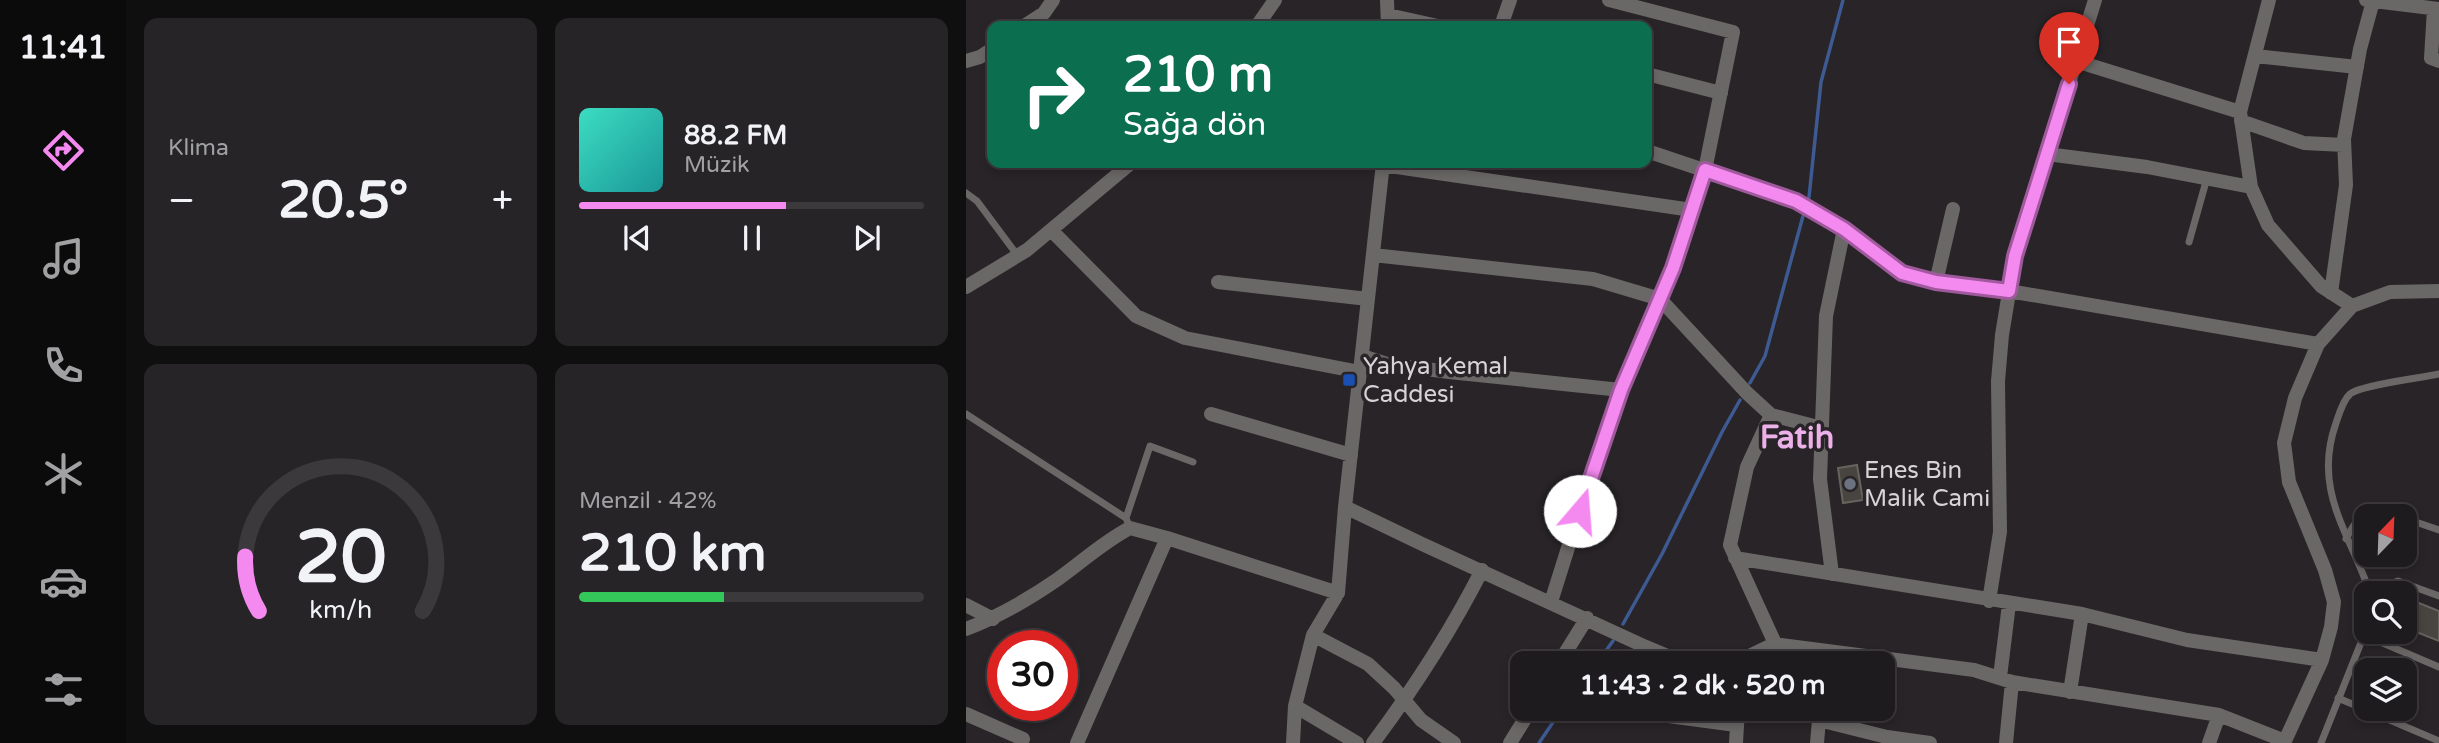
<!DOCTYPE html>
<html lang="tr">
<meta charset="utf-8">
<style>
:root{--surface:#1e1b1e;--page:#262427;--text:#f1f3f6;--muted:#a1a1a4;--line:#3c393c;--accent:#f489f0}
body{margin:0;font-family:"Varela Round",sans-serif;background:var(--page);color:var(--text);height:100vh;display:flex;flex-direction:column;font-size:26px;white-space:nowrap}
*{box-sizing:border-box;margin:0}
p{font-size:23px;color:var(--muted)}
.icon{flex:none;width:38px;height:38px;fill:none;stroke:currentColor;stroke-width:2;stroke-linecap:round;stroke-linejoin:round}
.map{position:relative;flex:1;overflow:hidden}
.panel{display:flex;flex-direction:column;gap:18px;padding:18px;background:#100f10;width:840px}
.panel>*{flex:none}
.banner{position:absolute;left:21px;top:21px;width:665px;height:147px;border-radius:14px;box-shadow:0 4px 10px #0003,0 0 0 2px var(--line);background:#0b6e4f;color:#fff;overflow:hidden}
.needle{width:46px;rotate:23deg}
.buttons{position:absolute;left:1388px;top:504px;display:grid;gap:14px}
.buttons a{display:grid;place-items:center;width:63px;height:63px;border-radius:14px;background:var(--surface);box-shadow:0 4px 10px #0003,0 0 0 2px var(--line);font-size:35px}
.speed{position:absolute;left:21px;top:630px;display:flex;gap:14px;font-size:35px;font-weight:700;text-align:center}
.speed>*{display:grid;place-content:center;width:91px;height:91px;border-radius:50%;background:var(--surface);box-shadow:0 4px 10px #0003,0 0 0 2px var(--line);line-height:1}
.speed .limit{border:10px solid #d22;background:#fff;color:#111}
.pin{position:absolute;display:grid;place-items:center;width:60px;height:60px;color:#fff;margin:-72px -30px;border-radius:50% 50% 50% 0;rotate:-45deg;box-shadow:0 0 7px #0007}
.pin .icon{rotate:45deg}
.me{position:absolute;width:77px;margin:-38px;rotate:18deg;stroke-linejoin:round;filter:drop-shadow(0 0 5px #0008)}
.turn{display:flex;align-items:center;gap:24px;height:147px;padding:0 21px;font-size:32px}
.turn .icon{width:91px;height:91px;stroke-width:2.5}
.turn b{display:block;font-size:49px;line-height:60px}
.big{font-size:52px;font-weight:800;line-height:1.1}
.panel .widget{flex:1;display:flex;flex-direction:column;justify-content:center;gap:10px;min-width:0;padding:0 24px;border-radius:14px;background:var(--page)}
.panel .dial{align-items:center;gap:0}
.dial svg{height:182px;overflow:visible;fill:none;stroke:var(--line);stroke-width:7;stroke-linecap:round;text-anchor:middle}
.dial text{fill:var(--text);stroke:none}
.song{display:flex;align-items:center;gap:21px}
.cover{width:84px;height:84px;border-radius:10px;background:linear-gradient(135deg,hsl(170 70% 55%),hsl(180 70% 35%))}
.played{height:7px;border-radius:4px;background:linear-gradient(90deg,var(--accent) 60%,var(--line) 60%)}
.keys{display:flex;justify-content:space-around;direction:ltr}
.heat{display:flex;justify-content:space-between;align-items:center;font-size:38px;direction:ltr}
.charge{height:10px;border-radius:5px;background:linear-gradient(90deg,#34c759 42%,var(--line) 0)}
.panel .tiles{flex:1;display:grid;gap:18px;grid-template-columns:repeat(2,1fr)}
.trip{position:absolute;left:544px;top:651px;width:385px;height:70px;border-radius:14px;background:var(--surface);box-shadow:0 4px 10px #0003,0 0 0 2px var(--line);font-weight:800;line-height:70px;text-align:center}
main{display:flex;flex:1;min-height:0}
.tab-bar{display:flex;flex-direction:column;width:126px;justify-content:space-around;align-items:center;background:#0c0b0c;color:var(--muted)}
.tab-bar .icon{width:49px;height:49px}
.tab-bar .selected{color:var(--accent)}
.tab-bar b{font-size:32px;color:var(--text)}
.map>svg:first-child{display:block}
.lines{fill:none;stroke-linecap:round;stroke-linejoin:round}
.stream{stroke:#3d5a92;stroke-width:3.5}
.building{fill:#484440;stroke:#67635e;stroke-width:2}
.service{stroke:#6a6866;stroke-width:7}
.minor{stroke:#6a6866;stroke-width:14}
.route-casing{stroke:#9f599c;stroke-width:18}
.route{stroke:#f489f0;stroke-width:12}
.transit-dot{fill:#1a4fb4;stroke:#282428;stroke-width:2.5}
.worship-dot{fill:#6b7280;stroke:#282428;stroke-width:2.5}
.labels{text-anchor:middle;stroke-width:7;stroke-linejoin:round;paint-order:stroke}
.poi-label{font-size:24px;fill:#d6d4d6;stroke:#282428;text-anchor:start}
.district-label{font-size:32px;font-weight:bold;fill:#edb1e9;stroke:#282428}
</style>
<main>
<nav class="tab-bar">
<b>11:41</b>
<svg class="icon selected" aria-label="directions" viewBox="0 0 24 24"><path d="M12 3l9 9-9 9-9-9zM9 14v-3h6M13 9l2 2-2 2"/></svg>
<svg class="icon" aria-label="music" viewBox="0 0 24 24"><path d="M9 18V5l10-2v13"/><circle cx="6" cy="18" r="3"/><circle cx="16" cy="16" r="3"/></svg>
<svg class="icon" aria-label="phone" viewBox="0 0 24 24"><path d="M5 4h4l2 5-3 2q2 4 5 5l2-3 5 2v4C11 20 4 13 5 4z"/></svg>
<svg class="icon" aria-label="climate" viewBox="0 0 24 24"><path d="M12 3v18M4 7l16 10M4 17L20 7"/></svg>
<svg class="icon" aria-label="car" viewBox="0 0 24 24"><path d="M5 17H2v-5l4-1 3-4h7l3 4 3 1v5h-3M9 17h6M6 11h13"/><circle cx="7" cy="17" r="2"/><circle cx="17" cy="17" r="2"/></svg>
<svg class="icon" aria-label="filters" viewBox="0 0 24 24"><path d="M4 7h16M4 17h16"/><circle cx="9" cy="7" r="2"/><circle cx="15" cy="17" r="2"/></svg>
</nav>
<section class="panel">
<div class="tiles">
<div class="widget"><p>Klima</p>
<div class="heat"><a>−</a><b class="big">20.5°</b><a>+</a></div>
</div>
<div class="widget">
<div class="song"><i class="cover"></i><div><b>88.2 FM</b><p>Müzik</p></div></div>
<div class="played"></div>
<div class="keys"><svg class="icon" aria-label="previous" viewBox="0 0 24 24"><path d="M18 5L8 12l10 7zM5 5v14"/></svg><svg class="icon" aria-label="pause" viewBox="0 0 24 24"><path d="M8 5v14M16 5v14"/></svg><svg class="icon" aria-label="next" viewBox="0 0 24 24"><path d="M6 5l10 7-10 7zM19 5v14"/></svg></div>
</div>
<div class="widget dial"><svg viewBox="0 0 100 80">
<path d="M14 69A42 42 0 1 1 86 69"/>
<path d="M14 69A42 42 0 0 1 8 45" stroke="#f489f0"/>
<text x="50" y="56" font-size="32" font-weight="700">20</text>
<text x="50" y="72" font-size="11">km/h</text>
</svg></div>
<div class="widget"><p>Menzil · 42%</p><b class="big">210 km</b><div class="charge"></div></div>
</div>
</section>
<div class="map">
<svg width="1473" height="743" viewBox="0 0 1473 743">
<rect width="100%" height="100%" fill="#282428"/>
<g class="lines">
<path class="stream" d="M 843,197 L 855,82 L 877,0
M 784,383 L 799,356 L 837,216
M 657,624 L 696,554 L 756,432 L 774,400
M 631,663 L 647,641
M 573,743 L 596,709"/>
</g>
<path class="building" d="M 891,465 L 897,500 L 877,503 L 872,468 Z
M 1438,597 L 1473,611 L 1473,641 L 1438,627 Z"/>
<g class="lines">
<path class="service" d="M 0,193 L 11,201 L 52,256
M 1223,242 L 1241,178
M 0,414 L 160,518 L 164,528
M 160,518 L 184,446 L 227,462
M 1438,518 L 1473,530
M 1380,539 C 1395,511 1402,503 1434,516
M 1404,592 L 1432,581 L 1473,596
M 1404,593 C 1384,533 1346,491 1370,423 C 1373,414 1377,400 1384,394 C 1394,385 1455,378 1473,374
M 1372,698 L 1473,741
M 1355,743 L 1398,635 L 1473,667"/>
<path class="minor" d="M 421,0 L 422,26
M 1303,0 L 1274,112 L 1285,187 L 1302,225 L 1355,286 L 1386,306
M 1400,0 L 1473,9
M 1468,9 L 1465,58 L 1473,61
M 422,15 L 472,26
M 58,26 L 78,13 L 87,0
M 291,26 L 309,0
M 535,26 L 544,0
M 1289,56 L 1391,67
M 0,61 L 14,57 L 26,49
M 1110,61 L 1274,112
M 681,74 L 755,93
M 1275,121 L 1338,143 L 1378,145
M 681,151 L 830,201 L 878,229 L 936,273 L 970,282 L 1043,291 L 1352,344
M 1081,154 L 1181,167 L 1285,187
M 417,165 L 726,210
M 85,230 L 170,316 L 219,338 L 394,372
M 407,255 L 627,279 L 694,299 L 781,393 L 805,415 L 856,428
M 252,282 L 402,299
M 970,282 L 987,209
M 0,287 L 61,250 L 165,163
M 1365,293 L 1380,185 L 1378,139 L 1394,49 L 1407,1
M 396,356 L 421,364 L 483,372 L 655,390
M 245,414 L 385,455
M 805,415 L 781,467 L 764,545 L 818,663
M 379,507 L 456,544 L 680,647 L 718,663 L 727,663
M 769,558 L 1116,614 L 1221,640 L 1356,660
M 866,574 L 854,479 L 860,316 L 878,229
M 1023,601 L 1034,532 L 1032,381 L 1036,335 L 1049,256 L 1129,0
M 585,602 L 628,465 L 655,390 L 707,268 L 739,170 L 767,32 L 643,0
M 0,605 L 27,619
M 0,629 C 32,617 63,599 92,579 C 116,562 137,542 164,528 L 201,538 L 372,593
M 347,635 L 402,664 L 428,688 L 455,720 L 488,743
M 593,663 L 621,618
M 760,663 L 781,657 L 808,644 L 1008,670 L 1046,682 L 1253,715 L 1319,741
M 1034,677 L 1043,604
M 1104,692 L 1116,614
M 329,706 L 391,743
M 845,709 L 853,720 L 851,743
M 680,713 L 770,725
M 0,714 L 57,739
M 853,720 L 921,737 L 964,743
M 111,743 L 201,538
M 327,743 L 329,706 L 347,635 L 372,593 L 379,507 L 417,163
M 407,743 C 448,688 485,631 516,570
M 544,743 L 565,709
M 770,743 L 772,709
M 1040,743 L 1046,682
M 1243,743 L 1253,715
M 1318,743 L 1356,660 L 1365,627 L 1368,602 L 1359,570 L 1323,482 L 1318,443 L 1329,398 L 1352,344 L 1386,306 L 1424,292 L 1473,291"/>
</g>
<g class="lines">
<g class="route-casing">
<path id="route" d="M 614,511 L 655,390 L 707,268 L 739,170 L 830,201 L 878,229 L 936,273 L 970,282 L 1043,291 L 1049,256 L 1103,84"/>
</g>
<use href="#route" class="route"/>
</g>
<rect class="transit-dot" x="376" y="373" width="14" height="14" rx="3.5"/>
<circle class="worship-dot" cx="884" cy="484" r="7"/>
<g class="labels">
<g class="poi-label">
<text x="397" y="374">Yahya Kemal<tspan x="397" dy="28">Caddesi</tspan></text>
<text x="898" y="478">Enes Bin<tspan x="898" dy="28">Malik Cami</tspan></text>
</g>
<g class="district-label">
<text x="831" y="448">Fatih</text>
</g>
</g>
</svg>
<div class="buttons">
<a><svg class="needle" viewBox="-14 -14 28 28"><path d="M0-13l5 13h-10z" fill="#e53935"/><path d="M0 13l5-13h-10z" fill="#a1a1a4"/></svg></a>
<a><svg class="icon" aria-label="search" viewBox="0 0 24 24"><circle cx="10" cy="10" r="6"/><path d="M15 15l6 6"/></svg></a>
<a><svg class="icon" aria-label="layers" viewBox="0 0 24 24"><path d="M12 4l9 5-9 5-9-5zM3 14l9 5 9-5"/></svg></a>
</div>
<div class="speed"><div class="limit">30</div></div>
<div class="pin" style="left:1103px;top:84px;background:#d93025"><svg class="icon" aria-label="arrive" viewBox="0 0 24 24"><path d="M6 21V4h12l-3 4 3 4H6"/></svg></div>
<svg class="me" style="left:614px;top:511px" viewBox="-20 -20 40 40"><circle r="19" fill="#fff"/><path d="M0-13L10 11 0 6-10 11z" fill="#f489f0"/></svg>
<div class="trip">11:43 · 2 dk · 520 m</div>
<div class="banner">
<div class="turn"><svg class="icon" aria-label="right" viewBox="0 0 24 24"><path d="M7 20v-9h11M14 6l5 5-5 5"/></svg><div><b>210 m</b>Sağa dön</div></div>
</div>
</div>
</main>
